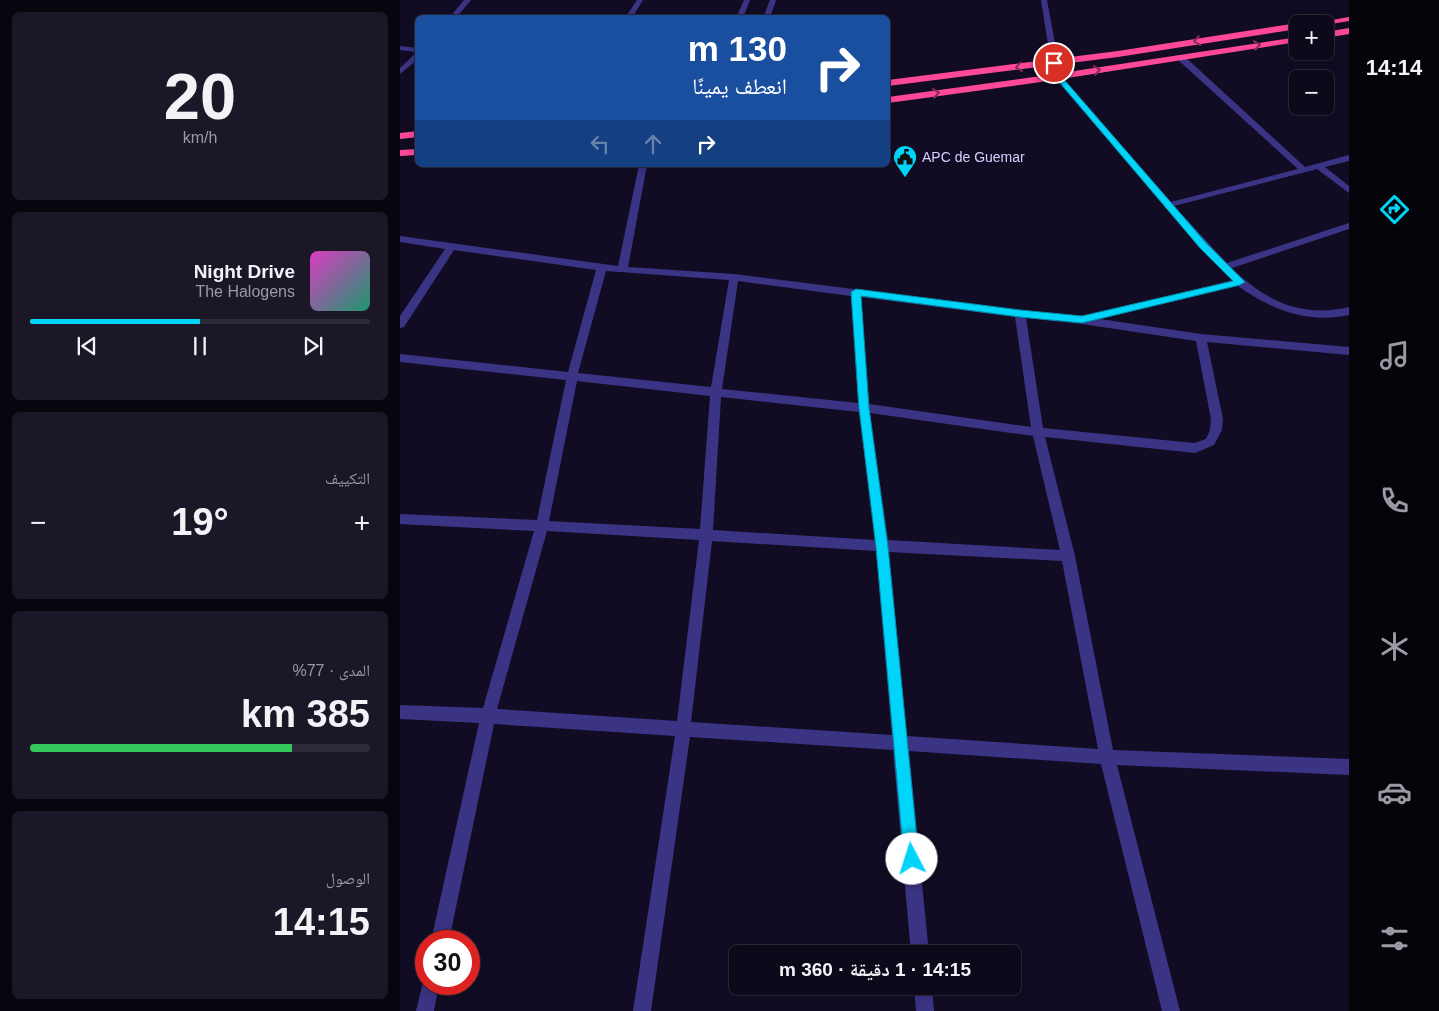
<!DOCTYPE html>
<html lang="ar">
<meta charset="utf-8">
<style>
:root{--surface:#0d091a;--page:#1b1727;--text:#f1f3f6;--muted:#9a9aa2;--line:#2d2a39;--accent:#00d5f9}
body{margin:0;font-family:Arial,"Noto Naskh Arabic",sans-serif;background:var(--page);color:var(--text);direction:rtl;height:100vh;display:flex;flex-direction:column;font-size:19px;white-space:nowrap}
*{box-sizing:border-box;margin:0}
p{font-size:16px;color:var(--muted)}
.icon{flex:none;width:28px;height:28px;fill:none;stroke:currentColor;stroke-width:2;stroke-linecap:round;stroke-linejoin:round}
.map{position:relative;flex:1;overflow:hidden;direction:ltr}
.sheet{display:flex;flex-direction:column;gap:12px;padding:12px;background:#07050e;width:400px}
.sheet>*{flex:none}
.banner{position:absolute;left:15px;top:15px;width:475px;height:152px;border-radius:8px;box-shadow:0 2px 12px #0003,0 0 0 1px var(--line);direction:rtl;background:#1a4fa0;color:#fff;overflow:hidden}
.fabs{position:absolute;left:889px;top:15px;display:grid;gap:10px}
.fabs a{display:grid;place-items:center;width:45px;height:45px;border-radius:8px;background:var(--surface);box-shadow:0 2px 12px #0003,0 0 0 1px var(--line);font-size:25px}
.speed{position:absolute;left:15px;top:930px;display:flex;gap:10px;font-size:25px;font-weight:700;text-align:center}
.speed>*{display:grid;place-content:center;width:65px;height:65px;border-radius:50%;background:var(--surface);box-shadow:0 2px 12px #0003,0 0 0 1px var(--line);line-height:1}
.speed .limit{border:8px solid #d22;background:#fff;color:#111}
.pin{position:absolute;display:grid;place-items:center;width:42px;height:42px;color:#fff;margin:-21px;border:2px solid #fff;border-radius:50%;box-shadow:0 1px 5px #0007}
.me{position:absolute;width:55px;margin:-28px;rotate:355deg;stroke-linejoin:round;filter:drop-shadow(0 0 4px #0008)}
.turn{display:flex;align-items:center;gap:18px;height:105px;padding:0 20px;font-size:22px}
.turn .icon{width:65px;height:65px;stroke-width:2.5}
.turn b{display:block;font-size:35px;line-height:42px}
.lanes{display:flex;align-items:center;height:48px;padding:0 20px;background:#0003;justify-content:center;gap:25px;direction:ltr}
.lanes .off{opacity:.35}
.big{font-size:38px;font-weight:800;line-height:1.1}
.sheet .tile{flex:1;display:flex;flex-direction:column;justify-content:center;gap:8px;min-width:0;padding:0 18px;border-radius:8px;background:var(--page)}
.sheet .dial{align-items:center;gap:0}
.dial b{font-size:65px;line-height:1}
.song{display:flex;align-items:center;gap:15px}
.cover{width:60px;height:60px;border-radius:8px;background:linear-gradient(135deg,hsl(310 70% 55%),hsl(160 70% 35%))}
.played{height:5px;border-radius:2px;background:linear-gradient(90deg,var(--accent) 50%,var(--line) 50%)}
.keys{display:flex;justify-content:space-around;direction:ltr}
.heat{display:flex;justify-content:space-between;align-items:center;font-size:28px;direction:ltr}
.charge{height:8px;border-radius:4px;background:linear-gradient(90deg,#34c759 77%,var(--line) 0)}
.trip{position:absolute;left:329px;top:945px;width:292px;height:50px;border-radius:8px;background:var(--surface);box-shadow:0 2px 12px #0003,0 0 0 1px var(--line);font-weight:800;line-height:50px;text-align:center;direction:rtl}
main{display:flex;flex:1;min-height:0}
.menu{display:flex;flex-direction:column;width:90px;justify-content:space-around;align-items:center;background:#05040a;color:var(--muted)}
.menu .icon{width:35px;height:35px}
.menu .on{color:var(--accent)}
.menu b{font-size:22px;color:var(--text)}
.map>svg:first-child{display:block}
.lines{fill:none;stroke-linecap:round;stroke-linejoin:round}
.minor{fill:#3b3485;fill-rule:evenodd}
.highway{fill:#ff4998;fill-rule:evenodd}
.oneway{stroke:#882a5e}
.route{fill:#00d5f9;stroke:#008aa2}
.labels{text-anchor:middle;stroke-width:5;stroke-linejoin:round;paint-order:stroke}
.far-poi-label{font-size:14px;fill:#d6ceff;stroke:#110c23;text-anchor:start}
</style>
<main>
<nav class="menu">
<b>14:14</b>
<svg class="icon on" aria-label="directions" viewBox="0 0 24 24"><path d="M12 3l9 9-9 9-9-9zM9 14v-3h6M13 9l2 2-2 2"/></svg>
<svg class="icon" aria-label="music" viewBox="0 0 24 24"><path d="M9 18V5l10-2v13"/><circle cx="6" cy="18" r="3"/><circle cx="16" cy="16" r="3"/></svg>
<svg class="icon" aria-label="phone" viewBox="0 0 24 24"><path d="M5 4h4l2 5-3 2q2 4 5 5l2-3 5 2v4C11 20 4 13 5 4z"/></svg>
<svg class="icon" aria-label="climate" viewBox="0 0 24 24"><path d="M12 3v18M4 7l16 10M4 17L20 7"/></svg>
<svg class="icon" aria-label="car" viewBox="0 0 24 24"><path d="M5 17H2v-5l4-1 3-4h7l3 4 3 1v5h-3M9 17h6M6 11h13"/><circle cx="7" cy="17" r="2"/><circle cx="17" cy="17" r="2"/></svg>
<svg class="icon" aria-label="filters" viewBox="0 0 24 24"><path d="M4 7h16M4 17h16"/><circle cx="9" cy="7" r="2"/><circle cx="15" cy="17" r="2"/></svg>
</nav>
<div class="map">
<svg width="949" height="1011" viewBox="0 0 949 1011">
<rect width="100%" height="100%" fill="#110c23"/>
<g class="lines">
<path class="minor" d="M 64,0 L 71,0 L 56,18 L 49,18 Z
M 237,0 L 243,0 L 232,18 L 225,18 Z
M 344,0 L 350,0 L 343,18 L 336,18 Z
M 370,0 L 376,0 L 370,18 L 363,18 Z
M 641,0 L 647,0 L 661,76 L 771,202 L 898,169 L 777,59 L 777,55 L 783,55 L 905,167 L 949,155 L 949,161 L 925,167 L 949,186 L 949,193 L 917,169 L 774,206 L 827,263 L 949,223 L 949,229 L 832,268 C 865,301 902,318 949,307 L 949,315 C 907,324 872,310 838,286 L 700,319 L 801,334 L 949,347 L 949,355 L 807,342 L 823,419 L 822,430 L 814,445 L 795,453 L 645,437 L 675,556 L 713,750 L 949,759 L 949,775 L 717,765 L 780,1011 L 762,1011 L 701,764 L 509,751 L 529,954 L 511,954 L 493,750 L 290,737 L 251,1011 L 233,1011 L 275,736 L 94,724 L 49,941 L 31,941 L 79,723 L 0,719 L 0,705 L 83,708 L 134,531 L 0,524 L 0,514 L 137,520 L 166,380 L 0,362 L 0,354 L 168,372 L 196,270 L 54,250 L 4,327 L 0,328 L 0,316 L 45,249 L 0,242 L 0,236 L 218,266 L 239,165 L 247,165 L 228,267 L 334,274 L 620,310 L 685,317 L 833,280 L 801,248 L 653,76 ZM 206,271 L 329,280 L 311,387 L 178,373 ZM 338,281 L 451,296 L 458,403 L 322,389 ZM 461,297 L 615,317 L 631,427 L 469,404 ZM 626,318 L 682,324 L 796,341 L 811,419 L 810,430 L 806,439 L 794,443 L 643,428 ZM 177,381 L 310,396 L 300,529 L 149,521 ZM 321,397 L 459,412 L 475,540 L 313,530 ZM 470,413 L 633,436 L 660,550 L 488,540 ZM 147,531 L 299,540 L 277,721 L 97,709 ZM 312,541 L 476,551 L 492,735 L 291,722 ZM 489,552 L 662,561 L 698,749 L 507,736 Z
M 0,46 L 18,48 L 18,59 L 0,74 L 0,68 L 17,52 L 0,50 Z
M 26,977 L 26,984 L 39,984 L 34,1011 L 16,1011 L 24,978 Z
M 514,986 L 532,986 L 534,1011 L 516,1011 Z"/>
<path class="highway" d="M 949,17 L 949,21 L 925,25 L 910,24 Z
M 898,23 L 898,29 L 718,57 L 488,86 L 488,80 L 718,51 Z
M 949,28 L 949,34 L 925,38 L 925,32 Z
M 898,37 L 898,42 L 648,81 L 488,103 L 488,97 L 648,75 Z
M 18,131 L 18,137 L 0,139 L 0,133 Z
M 18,149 L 18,155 L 0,156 L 0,150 Z"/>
</g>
<defs><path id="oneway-chevron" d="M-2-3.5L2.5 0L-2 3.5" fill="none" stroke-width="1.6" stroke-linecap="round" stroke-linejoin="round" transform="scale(1.25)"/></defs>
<g class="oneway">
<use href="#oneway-chevron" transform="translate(797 41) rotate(171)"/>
<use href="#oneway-chevron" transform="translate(857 45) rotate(-9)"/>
<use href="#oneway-chevron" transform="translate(619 67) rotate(173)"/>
<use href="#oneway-chevron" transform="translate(697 70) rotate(-9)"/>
<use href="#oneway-chevron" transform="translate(536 93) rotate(-8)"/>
</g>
<path class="route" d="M 654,61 L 657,63 L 661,76 L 807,244 L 845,282 L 840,285 L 682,323 L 620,317 L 461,296 L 469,408 L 488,547 L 519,859 L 517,864 L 512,866 L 506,864 L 504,859 L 476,547 L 459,408 L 451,292 L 456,289 L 620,310 L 682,316 L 833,281 L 800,248 L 655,77 L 650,63 Z"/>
<defs>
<g id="civic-pin" transform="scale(1.25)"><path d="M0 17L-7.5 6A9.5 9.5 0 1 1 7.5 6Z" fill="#00d5f9" stroke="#110c23"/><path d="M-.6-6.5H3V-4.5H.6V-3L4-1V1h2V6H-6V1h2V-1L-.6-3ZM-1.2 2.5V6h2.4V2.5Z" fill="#111"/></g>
</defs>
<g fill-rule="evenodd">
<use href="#civic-pin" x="505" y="157"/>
</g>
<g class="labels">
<g class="far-poi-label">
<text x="522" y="162">APC de Guemar</text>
</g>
</g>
</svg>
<div class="fabs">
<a>+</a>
<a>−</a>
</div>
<div class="speed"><div class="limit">30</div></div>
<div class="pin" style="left:654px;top:63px;background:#d93025"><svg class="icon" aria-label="arrive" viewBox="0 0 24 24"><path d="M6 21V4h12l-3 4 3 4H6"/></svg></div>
<svg class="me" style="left:512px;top:859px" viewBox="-20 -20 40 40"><circle r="19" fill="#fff"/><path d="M0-13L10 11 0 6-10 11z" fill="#00d5f9"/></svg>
<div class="trip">14:15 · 1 دقيقة · 360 m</div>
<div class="banner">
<div class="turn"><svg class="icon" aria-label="right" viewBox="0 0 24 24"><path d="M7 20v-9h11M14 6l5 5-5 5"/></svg><div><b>130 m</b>انعطف يمينًا</div></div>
<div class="lanes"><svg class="icon off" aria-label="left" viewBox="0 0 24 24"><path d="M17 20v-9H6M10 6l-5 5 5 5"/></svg><svg class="icon off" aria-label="ahead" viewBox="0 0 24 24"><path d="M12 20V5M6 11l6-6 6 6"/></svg><svg class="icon" aria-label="right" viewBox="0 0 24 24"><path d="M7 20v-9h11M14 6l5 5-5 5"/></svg></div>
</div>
</div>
<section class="sheet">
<div class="tile dial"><b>20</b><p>km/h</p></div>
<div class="tile">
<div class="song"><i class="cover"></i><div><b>Night Drive</b><p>The Halogens</p></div></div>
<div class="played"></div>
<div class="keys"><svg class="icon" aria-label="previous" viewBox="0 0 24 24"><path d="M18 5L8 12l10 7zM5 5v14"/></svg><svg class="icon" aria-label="pause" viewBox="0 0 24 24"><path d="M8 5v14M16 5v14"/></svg><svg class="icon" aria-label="next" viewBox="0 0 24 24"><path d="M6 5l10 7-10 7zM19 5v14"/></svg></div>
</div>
<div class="tile"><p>التكييف</p>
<div class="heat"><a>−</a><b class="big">19°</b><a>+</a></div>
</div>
<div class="tile"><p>المدى · 77%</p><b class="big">385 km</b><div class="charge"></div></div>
<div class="tile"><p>الوصول</p><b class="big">14:15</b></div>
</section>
</main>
